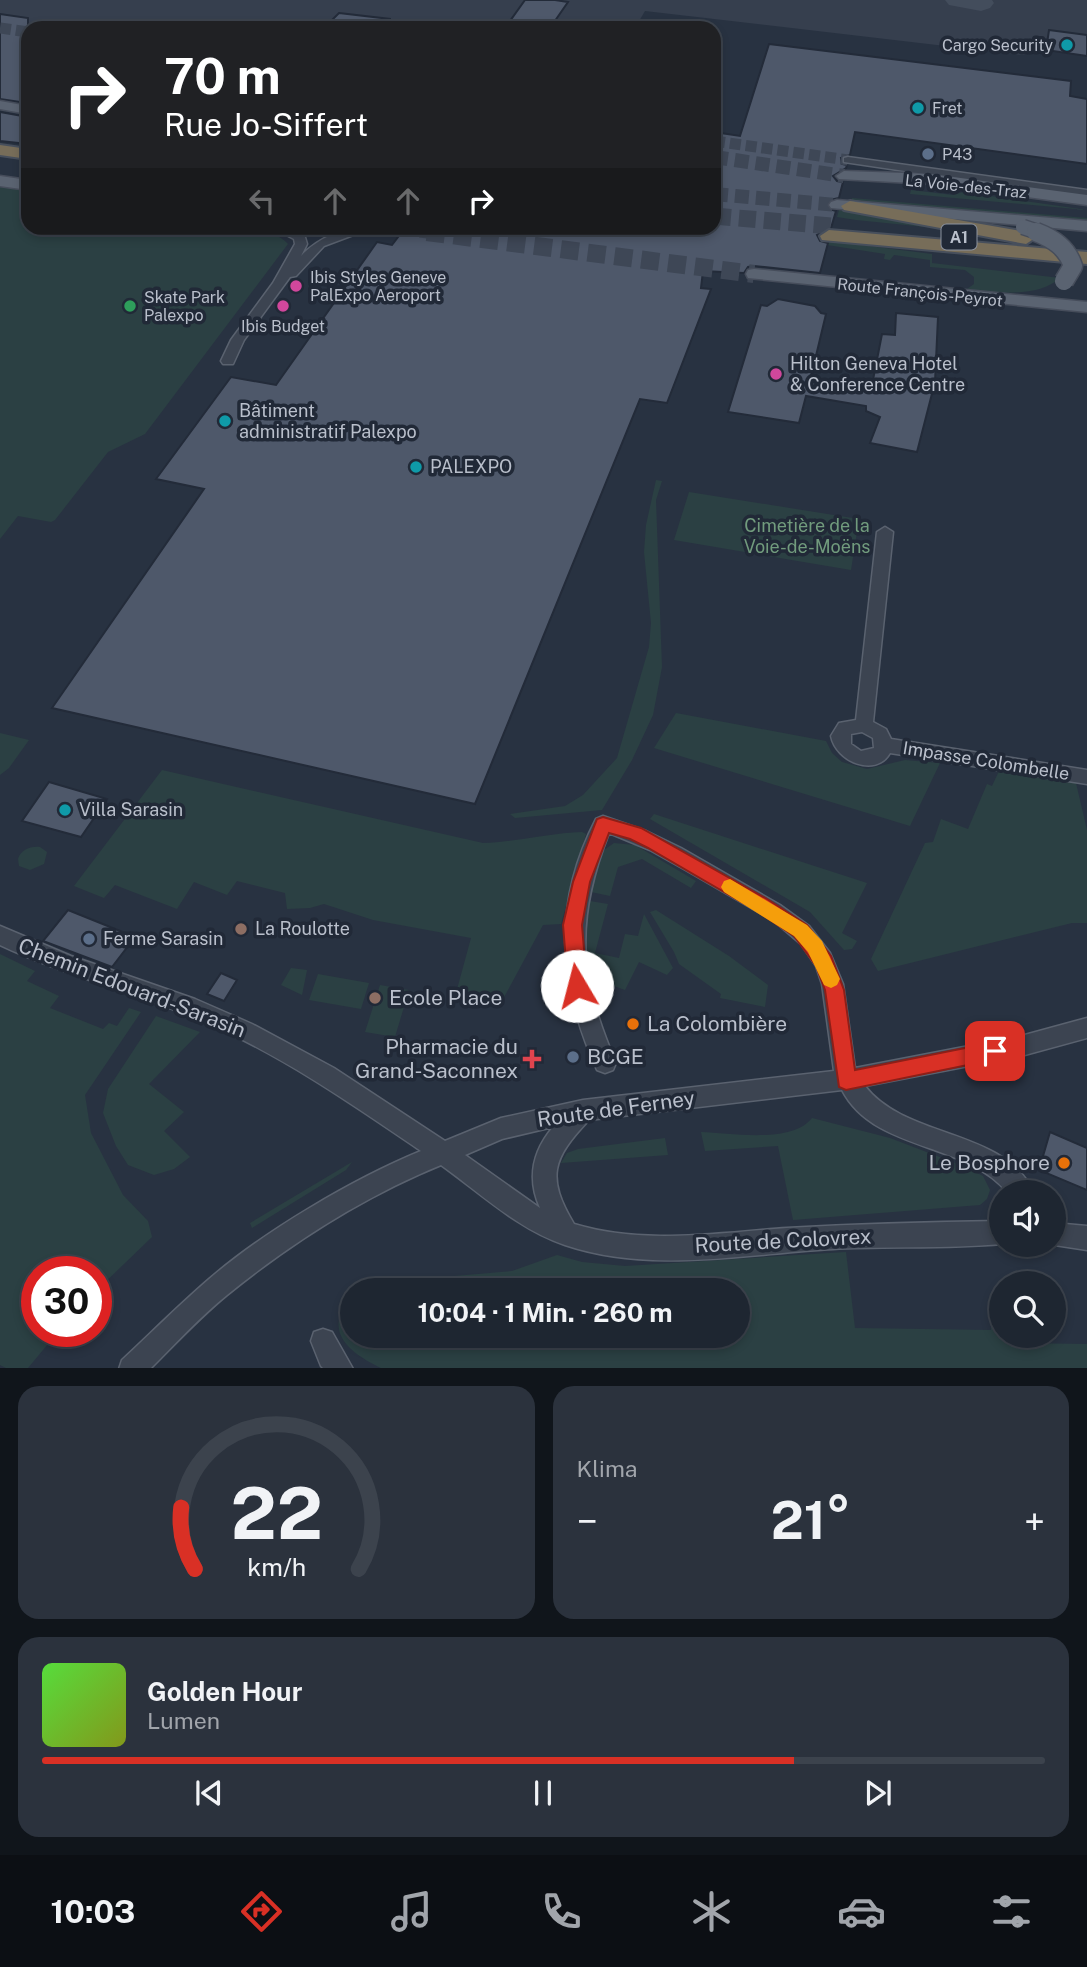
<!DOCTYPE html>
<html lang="de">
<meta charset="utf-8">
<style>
:root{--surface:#1e2631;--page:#2b323d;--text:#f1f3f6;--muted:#a1a5ab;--line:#3c434d;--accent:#d93025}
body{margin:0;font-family:"Public Sans",sans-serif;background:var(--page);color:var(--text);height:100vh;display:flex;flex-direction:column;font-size:26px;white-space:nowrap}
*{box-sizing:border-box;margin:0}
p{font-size:23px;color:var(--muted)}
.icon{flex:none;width:38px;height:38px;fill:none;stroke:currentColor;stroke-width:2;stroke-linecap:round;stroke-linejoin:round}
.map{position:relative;height:1368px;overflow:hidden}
.panel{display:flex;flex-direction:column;gap:18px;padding:18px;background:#10151b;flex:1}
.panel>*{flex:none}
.banner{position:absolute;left:21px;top:21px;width:700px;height:214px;border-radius:21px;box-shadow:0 4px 10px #0003,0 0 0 2px var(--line);background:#202124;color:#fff;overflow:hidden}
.fabs{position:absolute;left:989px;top:1180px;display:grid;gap:14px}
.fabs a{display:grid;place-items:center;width:77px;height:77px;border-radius:50%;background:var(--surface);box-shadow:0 4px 10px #0003,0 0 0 2px var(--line);font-size:35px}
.speed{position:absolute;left:21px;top:1256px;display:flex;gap:14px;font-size:35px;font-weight:700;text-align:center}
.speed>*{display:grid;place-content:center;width:91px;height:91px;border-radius:50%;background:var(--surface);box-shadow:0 4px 10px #0003,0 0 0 2px var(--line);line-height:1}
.speed .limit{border:10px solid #d22;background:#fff;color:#111}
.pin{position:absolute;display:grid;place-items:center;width:60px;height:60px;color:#fff;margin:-30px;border-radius:14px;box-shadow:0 4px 10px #0006}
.me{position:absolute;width:77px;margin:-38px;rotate:352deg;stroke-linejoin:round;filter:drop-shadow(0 0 5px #0008)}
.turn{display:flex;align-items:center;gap:24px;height:147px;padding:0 28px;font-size:32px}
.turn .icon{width:91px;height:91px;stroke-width:2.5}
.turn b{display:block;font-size:49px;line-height:60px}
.lanes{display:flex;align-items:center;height:66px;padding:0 28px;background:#0003;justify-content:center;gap:35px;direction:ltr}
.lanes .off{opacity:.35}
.big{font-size:52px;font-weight:700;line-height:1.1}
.panel .tile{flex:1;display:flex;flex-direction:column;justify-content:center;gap:10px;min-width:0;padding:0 24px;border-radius:21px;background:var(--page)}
.panel .dial{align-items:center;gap:0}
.dial svg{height:182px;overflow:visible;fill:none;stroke:var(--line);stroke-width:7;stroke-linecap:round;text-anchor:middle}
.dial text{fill:var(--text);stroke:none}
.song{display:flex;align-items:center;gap:21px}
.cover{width:84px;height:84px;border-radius:10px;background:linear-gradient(135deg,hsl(110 70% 55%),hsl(70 70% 35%))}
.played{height:7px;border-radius:4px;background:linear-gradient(90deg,var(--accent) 75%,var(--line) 75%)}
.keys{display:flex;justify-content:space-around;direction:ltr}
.heat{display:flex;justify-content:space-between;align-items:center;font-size:38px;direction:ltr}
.panel .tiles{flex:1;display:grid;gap:18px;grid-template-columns:1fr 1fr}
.tile:last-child{grid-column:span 2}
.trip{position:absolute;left:340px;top:1278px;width:410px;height:70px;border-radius:35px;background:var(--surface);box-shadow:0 4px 10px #0003,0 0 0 2px var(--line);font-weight:700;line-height:70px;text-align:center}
.menu{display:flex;height:112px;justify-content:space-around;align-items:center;background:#0c0f14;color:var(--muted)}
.menu .icon{width:49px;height:49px}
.menu .on{color:var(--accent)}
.menu b{font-size:32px;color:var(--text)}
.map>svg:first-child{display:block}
.airport{fill:#363f4e}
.green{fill:#2b4043}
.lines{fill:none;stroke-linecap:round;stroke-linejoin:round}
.taxiway{fill:#434d5c;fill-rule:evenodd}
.building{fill:#4e586a;stroke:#232b39;stroke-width:2}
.minor-tunnel{stroke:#3e4756;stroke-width:11;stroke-dasharray:11 5;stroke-linecap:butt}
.major-tunnel-far1{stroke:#3e4756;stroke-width:14;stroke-dasharray:14 7;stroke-linecap:butt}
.major-tunnel{stroke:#3e4756;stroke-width:18;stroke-dasharray:18 9;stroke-linecap:butt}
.highway-tunnel{stroke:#3e4756;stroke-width:17;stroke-dasharray:17 8;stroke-linecap:butt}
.minor-casing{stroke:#5a626f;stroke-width:3}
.major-casing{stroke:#464d5b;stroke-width:3}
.highway-casing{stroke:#474f5c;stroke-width:4}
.minor{fill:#3c4451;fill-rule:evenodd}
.major{fill:#5a6371;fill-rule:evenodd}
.highway{fill:#776d59;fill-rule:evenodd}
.major-bridge-far1-casing{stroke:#464d5b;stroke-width:17;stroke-linecap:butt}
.major-bridge-casing{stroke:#464d5b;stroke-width:21;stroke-linecap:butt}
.major-bridge-far1{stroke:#5a6371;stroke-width:14}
.major-bridge{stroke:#5a6371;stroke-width:18}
.route{fill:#d93025;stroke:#8d1f18;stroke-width:2}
.slow{fill:#f59e0b}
.culture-dot{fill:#0f9aa8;stroke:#212937;stroke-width:2.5}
.service-dot{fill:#5c6f8a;stroke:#212937;stroke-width:2.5}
.hotel-dot{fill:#d1479c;stroke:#212937;stroke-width:2.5}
.leisure-dot{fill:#2e9e5b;stroke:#212937;stroke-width:2.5}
.education-dot{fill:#8d6e63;stroke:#212937;stroke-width:2.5}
.food-dot{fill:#e8710a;stroke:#212937;stroke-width:2.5}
.health-dot{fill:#e0444e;stroke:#212937;stroke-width:2.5}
.labels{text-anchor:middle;stroke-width:7;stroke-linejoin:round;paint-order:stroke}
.far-poi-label{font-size:16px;fill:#b9bfcb;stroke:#212937;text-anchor:start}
.far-street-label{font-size:16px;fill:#b9bfcb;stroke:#212937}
.shield{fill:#212937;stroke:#8b929f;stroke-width:2}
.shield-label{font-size:16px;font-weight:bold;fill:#b9bfcb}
.poi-label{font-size:18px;fill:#b9bfcb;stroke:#212937;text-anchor:start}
.park-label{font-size:18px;fill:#719b7d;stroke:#212937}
.street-label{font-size:18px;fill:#b9bfcb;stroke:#212937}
.near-street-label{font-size:21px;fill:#b9bfcb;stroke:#212937}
.near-poi-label{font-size:21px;fill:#b9bfcb;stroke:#212937;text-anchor:start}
</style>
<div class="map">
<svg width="1087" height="1369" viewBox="0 0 1087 1369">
<rect width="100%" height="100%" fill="#283241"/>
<path class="airport" d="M 0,0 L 1087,0 L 1087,56 L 1046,50 L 1023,55 L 645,11 L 635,28 L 28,28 L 0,35 Z"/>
<path class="green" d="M 0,186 L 28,191 L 28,228 L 234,228 C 251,230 276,230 288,244 L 145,434 L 108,452 L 55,520 L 51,522 L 18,516 L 0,539 Z
M 911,190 L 953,195 L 963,192 L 1087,210 L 910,194 Z
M 852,198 L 1087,218 L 1087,223 L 851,202 Z
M 839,210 L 985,233 L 856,220 L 837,217 Z
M 830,241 L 932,254 L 932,263 L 1060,278 C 1038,298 994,293 967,289 L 974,284 L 974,277 L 965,270 L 930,267 L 930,260 L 894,255 L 890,260 L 884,259 L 885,254 L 827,245 Z
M 656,480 L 662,481 L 656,500 L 662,667 L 653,715 L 632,760 L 602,810 L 515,818 L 510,814 L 565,806 L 583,795 L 617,758 L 649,647 L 651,623 L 644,552 L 646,525 Z
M 689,492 L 859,519 L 851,570 L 674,540 Z
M 676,713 L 826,741 L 832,753 L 842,762 L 867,769 L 905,760 L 940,763 L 910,826 L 654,748 Z
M 0,733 L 29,740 L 9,768 L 0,775 Z
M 162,770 L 483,843 C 517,842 549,833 582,832 L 586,834 L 561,924 L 543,925 L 502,1001 L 456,993 L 471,938 L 373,920 L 324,904 L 310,908 L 287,909 L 285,893 L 237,881 L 227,895 L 194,882 L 177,909 L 115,885 L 104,898 L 74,886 Z
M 999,771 L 1076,783 L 1087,830 L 1087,923 L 1072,923 L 878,971 L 871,959 L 925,843 L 933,842 L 941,819 L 968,829 L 987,784 L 992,786 Z
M 654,814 L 867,883 L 842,933 L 857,941 L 852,949 L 844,950 L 810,912 L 650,819 Z
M 614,843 L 635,845 L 696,881 L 691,888 L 642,859 L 618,867 L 610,896 L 591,892 L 604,850 Z
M 40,847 L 47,852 L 44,864 L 30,870 L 19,866 L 18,859 C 21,850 30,846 40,847 Z
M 590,901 L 608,904 L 595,953 L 619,958 L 625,934 L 638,936 L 644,914 L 673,968 L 667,975 L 639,962 L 625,990 L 611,985 L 599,1010 L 593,1007 L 582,963 Z
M 656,910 L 729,956 L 768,985 L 765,1007 L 720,998 L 721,994 L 679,964 L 674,952 L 650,912 Z
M 0,954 L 35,971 L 27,981 L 59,996 L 50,1008 L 103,1029 L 109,1023 L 117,1026 L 129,1008 L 141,1012 L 85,1095 L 91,1133 L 123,1195 L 148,1221 L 152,1237 L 96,1291 L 96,1272 L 37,1272 L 37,1332 L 58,1332 L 28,1368 L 6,1368 L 0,1365 Z
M 291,968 L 307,970 L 302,995 L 281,985 Z
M 318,974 L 369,983 L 361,1009 L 309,1000 Z
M 380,985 L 409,990 L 395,1037 L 365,1032 Z
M 156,1016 L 200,1032 L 149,1084 L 184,1112 L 164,1131 L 190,1157 L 174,1169 L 154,1175 L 128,1165 L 116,1146 L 103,1113 L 108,1089 Z
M 812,1118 L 890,1138 L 963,1166 L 983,1176 L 990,1190 L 987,1199 L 980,1205 L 793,1220 L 778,1146 L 705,1151 L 701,1132 C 731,1133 792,1144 812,1118 Z
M 665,1138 L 668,1155 L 561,1163 L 567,1153 L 578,1149 Z
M 352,1162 L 346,1170 L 252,1228 L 250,1223 Z
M 846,1252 L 855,1328 L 991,1330 L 991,1325 L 1001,1325 L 1001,1335 L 1011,1335 L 1013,1343 L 1087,1344 L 1087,1368 L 383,1369 C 351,1354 320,1332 352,1296 L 352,1335 L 737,1335 L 737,1290 L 359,1290 L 384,1282 L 512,1271 L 557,1255 L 582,1262 L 625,1266 Z"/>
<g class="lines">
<path class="taxiway" d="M 945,0 L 992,0 L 994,3 L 990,8 L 981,11 L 949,5 Z"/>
</g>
<path class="building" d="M 525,0 L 555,0 L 568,2 L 550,28 L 505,28 Z
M 339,13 L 390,19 L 390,28 L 324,28 Z
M 0,14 L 28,18 L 28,95 L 20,102 L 0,99 Z
M 1049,30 L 1087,35 L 1087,56 L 1046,50 Z
M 769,44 L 1071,81 L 1070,96 L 1087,99 L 1087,164 L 855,132 L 850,155 L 841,158 L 842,164 L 847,165 L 846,168 L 833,176 L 837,181 L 843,182 L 839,198 L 830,200 L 827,204 L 829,209 L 836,211 L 831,228 L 817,235 L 820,241 L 828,243 L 820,273 L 754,266 L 748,267 L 744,273 L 703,271 L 701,288 L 711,289 L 667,403 L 640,399 L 475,804 L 52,708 L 204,489 L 156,479 L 231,377 L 276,385 L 377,242 L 392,245 L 405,228 L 714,228 L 714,132 L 740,136 Z
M 0,112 L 28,117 L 28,144 L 0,141 Z
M 778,299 L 815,306 L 821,313 L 826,314 L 810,381 L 871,390 L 882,334 L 895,335 L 896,313 L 938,317 L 935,382 L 917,452 L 870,443 L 880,417 L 866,411 L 866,406 L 806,396 L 799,423 L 728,412 L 761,305 L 767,306 Z
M 49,782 L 107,799 L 81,837 L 22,821 Z
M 68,910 L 135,937 L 112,967 L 43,941 Z
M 221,973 L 237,980 L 224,1001 L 207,994 Z
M 1050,1132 L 1087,1148 L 1087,1190 L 1039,1170 Z"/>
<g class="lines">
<path class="minor-tunnel" d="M 0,28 L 28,32
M 714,141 L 848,160"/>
<path class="major-tunnel-far1" d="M 714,157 L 844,176
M 714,194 L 837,205
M 399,228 L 440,233"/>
<path class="major-tunnel" d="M 427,232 L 754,274"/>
<path class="highway-tunnel" d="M 714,216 L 832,226"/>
<g class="minor-casing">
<path id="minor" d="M 848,157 L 1087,190 L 1087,198 L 844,162 L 844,158 Z
M 273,228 L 288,228 L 304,234 L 307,244 L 301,256 C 319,237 346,226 372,228 L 324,246 L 296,276 L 290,277 L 244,340 L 233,364 L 223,364 L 221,361 L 231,340 L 273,283 L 295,244 L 294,239 Z
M 885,527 L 893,532 L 873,722 L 886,729 L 891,739 L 1087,770 L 1087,784 L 890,753 C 876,778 836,762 831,736 L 839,723 L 856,720 L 877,532 ZM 862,732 L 873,738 L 874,748 L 861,751 L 851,744 L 851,734 Z
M 603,816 L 646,831 L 681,848 L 780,905 L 809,926 L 830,953 L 843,984 L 855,1068 L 1021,1036 L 1087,1018 L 1087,1038 L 1021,1056 L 865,1086 C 905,1139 1006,1129 1033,1192 L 1007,1192 C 965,1141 874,1152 842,1090 L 589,1120 C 552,1159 546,1177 574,1224 C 644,1245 714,1233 787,1228 C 858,1224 929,1222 1001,1221 L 1002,1244 C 946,1249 889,1246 833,1249 C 744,1254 651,1274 565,1245 C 519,1230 480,1193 441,1165 C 365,1196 291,1243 227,1295 C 200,1317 175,1344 150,1369 L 119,1369 L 122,1360 C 151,1333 178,1306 208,1280 C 263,1232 353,1179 421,1151 C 352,1104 283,1056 205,1022 C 138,993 66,976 0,945 L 0,926 L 71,956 L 195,999 L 252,1024 L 334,1068 L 445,1141 L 501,1118 L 583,1100 L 834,1071 L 822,984 L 816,966 L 801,944 L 774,921 L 684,869 L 650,850 L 609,833 C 574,922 579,976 616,1063 L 613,1070 L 605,1073 L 597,1070 C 558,984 552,904 596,819 ZM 553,1127 C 532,1152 527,1179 540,1208 L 465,1155 L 502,1139 Z
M 1054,1223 L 1087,1226 L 1087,1250 L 1048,1244 L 1054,1244 Z
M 323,1329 L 332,1332 L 353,1369 L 324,1369 L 321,1366 L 311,1341 L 314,1332 Z"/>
</g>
<g class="major-casing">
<path id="major" d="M 0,101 L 28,106 L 28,114 L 0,109 Z
M 844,171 L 931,174 L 1087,195 L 1087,205 L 931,184 L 839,179 L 836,176 Z
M 0,176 L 28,180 L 28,190 L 0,186 Z
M 837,200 L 1087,221 L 1087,231 L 831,208 L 829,205 L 831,202 Z
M 754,269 L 1087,302 L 1087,312 L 748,278 L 746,274 L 748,270 Z"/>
</g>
<g class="highway-casing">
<path id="highway" d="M 0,145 L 28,149 L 28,159 L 0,155 Z
M 850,201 L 1026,232 L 1035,238 L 1026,244 L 844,210 L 841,206 Z
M 829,230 L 1087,252 L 1087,264 L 822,240 L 820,236 Z"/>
</g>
<use href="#minor" class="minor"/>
<use href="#major" class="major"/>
<use href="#highway" class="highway"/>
<g class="major-bridge-far1-casing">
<path id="major-bridge-far1" d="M 1023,227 L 1041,233"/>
</g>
<g class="major-bridge-casing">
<path id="major-bridge" d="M 1036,232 C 1054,239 1067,248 1073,266 L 1064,281"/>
</g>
<use href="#major-bridge-far1" class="major-bridge-far1"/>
<use href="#major-bridge" class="major-bridge"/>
</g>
<path class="route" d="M 603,817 L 641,828 L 767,899 L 807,925 L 831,956 L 844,990 L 855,1070 L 995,1042 L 1002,1045 L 1005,1051 L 1002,1058 L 846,1090 L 839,1087 L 825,990 L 816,966 L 794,936 L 755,910 L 648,848 L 630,839 L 609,833 L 590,882 L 582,925 L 587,986 L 584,991 L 577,994 L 570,991 L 568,986 L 563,925 L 573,882 L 595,824 L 597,819 Z"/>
<path class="slow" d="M 730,879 L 807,925 L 822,941 L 840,979 L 837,985 L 831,988 L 824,985 L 808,952 L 794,936 L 724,892 L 721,887 L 724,881 Z"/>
<g class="culture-dot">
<circle cx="1067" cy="45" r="7"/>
<circle cx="918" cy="108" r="7"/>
<circle cx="225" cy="421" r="7"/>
<circle cx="416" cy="467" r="7"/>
<circle cx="65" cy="810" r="7"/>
</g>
<g class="service-dot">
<circle cx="928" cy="154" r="7"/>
<circle cx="89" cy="939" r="7"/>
<circle cx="573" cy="1057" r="7"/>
</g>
<g class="hotel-dot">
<circle cx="296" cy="286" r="7"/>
<circle cx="283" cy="306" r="7"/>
<circle cx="776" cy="374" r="7"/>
</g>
<circle class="leisure-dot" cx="130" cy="306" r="7"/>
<g class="education-dot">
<circle cx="241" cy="929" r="7"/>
<circle cx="375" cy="998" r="7"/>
</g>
<g class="food-dot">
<circle cx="633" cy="1024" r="7"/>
<circle cx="1064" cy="1163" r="7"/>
</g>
<path class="health-dot" d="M528.5 1048.5h7v7h7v7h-7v7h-7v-7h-7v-7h7z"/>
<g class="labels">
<g class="far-poi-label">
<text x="1053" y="51" text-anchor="end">Cargo Security</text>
<text x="932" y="114">Fret</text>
<text x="942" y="160">P43</text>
<text x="310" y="283">Ibis Styles Geneve<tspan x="310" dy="18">PalExpo Aeroport</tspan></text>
<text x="144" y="303">Skate Park<tspan x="144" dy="18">Palexpo</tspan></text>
<text x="283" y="332" text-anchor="middle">Ibis Budget</text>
</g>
<g class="far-street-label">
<text transform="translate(966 186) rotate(6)" y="6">La Voie-des-Traz</text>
<text transform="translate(920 292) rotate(6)" y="6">Route François-Peyrot</text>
</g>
<rect class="shield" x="941.5" y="224.5" width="35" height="25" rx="5"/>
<g class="shield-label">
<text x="959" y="243">A1</text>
</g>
<g class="poi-label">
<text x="790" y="370">Hilton Geneva Hotel<tspan x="790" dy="21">&amp; Conference Centre</tspan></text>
<text x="239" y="417">Bâtiment<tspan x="239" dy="21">administratif Palexpo</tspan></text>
<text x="430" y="473">PALEXPO</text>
<text x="79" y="816">Villa Sarasin</text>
<text x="255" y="935">La Roulotte</text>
<text x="103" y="945">Ferme Sarasin</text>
</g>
<g class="park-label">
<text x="807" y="532">Cimetière de la<tspan x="807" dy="21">Voie-de-Moëns</tspan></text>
</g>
<g class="street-label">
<text transform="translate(986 761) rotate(9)" y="6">Impasse Colombelle</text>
</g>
<g class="near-street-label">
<text transform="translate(132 988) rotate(21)" y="7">Chemin Edouard-Sarasin</text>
<text transform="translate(616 1109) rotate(-8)" y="7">Route de Ferney</text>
<text transform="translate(783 1241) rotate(-3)" y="7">Route de Colovrex</text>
</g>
<g class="near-poi-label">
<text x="389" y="1005">Ecole Place</text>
<text x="647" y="1031">La Colombière</text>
<text x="518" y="1054" text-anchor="end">Pharmacie du<tspan x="518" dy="24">Grand-Saconnex</tspan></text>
<text x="587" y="1064">BCGE</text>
<text x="1050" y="1170" text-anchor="end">Le Bosphore</text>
</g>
</g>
</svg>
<div class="fabs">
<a><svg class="icon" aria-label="sound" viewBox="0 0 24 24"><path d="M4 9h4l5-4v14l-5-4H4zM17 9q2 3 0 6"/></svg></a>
<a><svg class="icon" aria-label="search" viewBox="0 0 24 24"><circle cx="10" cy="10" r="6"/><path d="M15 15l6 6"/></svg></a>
</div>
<div class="speed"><div class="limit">30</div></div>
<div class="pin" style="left:995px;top:1051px;background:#d93025"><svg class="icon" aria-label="arrive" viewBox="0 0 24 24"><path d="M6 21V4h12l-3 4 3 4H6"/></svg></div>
<svg class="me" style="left:577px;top:986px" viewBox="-20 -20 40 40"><circle r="19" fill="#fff"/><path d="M0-13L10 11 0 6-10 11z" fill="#d93025"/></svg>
<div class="trip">10:04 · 1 Min. · 260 m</div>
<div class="banner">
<div class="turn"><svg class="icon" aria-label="right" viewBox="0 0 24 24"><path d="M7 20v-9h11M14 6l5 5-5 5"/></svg><div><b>70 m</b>Rue Jo-Siffert</div></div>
<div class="lanes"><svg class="icon off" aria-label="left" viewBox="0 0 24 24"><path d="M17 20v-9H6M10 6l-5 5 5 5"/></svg><svg class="icon off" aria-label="ahead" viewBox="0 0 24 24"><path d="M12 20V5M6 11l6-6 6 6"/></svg><svg class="icon off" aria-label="ahead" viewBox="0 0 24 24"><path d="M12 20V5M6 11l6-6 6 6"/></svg><svg class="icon" aria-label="right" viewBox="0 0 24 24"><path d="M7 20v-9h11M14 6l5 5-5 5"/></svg></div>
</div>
</div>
<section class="panel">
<div class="tiles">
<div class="tile dial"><svg viewBox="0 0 100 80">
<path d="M14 69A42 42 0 1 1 86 69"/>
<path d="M14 69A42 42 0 0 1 8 42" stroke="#d93025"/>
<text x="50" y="56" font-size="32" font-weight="700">22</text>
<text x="50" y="72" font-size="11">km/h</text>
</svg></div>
<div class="tile"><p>Klima</p>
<div class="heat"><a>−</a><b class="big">21°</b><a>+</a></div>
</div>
<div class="tile">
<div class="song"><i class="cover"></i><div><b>Golden Hour</b><p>Lumen</p></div></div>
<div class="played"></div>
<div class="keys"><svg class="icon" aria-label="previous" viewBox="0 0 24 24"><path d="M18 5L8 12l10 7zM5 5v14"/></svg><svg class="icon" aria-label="pause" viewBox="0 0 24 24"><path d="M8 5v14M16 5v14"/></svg><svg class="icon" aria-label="next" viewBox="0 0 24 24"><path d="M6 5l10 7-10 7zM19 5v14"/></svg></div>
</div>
</div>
</section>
<nav class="menu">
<b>10:03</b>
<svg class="icon on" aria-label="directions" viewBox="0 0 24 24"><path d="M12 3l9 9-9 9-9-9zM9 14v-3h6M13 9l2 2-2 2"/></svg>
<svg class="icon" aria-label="music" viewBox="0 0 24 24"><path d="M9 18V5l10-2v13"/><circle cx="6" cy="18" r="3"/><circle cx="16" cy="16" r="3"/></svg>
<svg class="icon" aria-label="phone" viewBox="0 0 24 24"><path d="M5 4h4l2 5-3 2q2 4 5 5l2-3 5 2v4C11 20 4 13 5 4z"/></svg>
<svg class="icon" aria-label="climate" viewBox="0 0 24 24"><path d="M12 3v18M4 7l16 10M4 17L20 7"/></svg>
<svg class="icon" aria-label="car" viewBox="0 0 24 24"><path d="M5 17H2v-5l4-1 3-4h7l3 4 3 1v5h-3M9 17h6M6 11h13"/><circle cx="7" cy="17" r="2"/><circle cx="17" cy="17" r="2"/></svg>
<svg class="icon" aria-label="filters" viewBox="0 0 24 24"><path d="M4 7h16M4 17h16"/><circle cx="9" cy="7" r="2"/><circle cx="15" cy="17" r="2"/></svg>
</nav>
